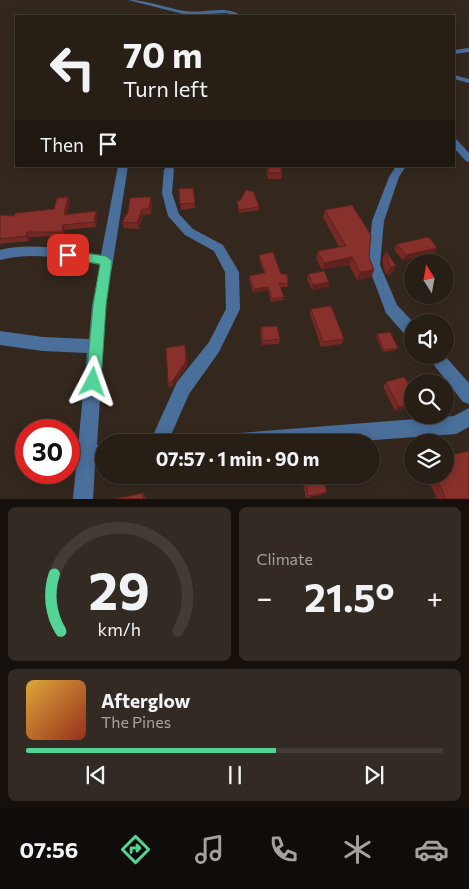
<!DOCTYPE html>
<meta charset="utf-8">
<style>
:root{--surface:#271e16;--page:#332b23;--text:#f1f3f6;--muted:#a4a2a1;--line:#433c35;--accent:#54d396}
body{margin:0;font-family:Commissioner,sans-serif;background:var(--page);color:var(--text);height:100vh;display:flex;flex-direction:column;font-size:19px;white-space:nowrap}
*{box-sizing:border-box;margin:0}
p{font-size:16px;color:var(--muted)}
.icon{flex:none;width:28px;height:28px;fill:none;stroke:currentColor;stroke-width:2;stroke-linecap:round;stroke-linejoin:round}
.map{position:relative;height:499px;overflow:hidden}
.drawer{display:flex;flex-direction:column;gap:8px;padding:8px;background:#15100c;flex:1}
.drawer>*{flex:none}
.hud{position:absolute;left:15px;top:15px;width:440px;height:152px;border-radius:0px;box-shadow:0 2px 12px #0003,0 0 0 1px var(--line);background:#271e16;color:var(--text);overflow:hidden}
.needle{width:32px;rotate:349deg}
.buttons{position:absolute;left:404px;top:254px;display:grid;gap:10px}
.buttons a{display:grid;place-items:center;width:50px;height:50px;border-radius:50%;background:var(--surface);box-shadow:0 2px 12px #0003,0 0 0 1px var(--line);font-size:25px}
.speed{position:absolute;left:15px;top:419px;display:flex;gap:10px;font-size:25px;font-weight:700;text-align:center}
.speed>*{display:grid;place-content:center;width:65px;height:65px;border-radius:50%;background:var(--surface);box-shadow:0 2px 12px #0003,0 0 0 1px var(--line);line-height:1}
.speed .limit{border:8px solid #d22;background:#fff;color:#111}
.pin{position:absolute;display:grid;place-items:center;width:42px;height:42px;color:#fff;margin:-21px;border-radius:10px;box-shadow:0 2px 8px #0006}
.me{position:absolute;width:55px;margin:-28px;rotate:4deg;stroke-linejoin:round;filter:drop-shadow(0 0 4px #0008)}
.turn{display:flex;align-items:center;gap:18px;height:105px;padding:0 25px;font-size:22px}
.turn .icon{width:65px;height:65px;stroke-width:2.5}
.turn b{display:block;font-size:35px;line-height:42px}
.then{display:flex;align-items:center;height:48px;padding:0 25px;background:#0003;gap:10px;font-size:19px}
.big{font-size:38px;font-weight:700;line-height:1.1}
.drawer .tile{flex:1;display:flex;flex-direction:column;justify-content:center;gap:8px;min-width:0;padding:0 18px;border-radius:8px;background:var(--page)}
.drawer .dial{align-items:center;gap:0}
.dial svg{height:130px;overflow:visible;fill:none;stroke:var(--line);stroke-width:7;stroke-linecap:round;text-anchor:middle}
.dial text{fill:var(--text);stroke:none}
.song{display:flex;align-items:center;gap:15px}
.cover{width:60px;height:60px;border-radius:8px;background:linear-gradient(135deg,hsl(40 70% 55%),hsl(10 70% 35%))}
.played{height:5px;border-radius:2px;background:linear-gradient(90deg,var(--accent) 60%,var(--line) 60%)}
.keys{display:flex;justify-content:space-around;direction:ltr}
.heat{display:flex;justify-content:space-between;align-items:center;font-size:28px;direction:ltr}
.drawer .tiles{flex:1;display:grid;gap:8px;grid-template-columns:1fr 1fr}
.tile:last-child{grid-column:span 2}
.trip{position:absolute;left:95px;top:434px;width:285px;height:50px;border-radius:25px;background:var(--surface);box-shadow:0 2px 12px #0003,0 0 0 1px var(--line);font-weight:700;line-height:50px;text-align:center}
.tab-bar{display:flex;height:80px;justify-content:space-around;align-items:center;background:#100c09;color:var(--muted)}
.tab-bar .icon{width:35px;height:35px}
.tab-bar .active{color:var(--accent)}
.tab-bar b{font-size:22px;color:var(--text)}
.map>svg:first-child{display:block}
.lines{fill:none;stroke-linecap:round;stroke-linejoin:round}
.minor{fill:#4a6f9b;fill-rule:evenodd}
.wall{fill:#752925}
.shaded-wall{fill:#5f221e}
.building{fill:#88302b;stroke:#5f221e}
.route{fill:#54d396;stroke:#378962}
</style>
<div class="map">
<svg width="469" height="499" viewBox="0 0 469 499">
<rect width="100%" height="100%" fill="#34281e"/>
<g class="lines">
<path class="minor" d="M 128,0 C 148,0 166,8 185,11 C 205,14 225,4 242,16 L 235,16 L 227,13 L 187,15 Z
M 469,48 L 469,52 L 454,54 L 454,50 Z
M 454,75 L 469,79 L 469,83 L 454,79 Z
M 454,139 L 457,140 L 469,153 L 469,162 L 466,161 L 454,148 Z
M 118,166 L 128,166 L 106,306 L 97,445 L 104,445 L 104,463 L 95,464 L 93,499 L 73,499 L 87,353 L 43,351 L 0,345 L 0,331 L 43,337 L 89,339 L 92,306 L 100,265 C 66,259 34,251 0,260 L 0,250 C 34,242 67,250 101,255 Z
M 170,166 L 174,169 L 172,193 L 179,214 L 193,229 L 223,245 L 239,272 L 240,309 L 219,352 L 189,394 L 168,442 L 150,442 L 177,382 L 209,342 L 226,309 L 225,272 L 214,251 L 185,235 L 168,216 L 162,193 L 164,169 Z
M 396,166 L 406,166 L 399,177 L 384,221 L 380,265 L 397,305 L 413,322 L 412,339 L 407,337 L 386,313 L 368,265 L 372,221 L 389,177 Z
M 426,355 L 444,355 L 469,383 L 469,404 L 463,402 Z
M 469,408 L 469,427 L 456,434 L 347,442 L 230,442 L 233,436 L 239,433 L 454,416 Z"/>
</g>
<path class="wall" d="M 266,166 L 280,166 L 282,173 L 281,179 L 268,179 Z
M 193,188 L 195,208 L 181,210 L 180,204 Z
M 237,201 L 259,207 L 259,210 L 239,213 Z
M 70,202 L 67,214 L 96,211 L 97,216 L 96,227 L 65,230 L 64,236 L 29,237 L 29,241 L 0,244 L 0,215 L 14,216 L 54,209 Z
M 152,203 L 151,214 L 143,215 L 139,229 L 124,228 L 122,222 Z
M 325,210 L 369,257 L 374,270 L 371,277 L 357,280 L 349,265 L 322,270 L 316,259 L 318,251 L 339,247 L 323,217 Z
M 397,244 L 437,248 L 433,254 L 403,260 L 394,250 Z
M 386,251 L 396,266 L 391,274 L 386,275 L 382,260 Z
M 259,255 L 281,274 L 288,284 L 287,287 L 280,287 L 284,297 L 283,300 L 271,302 L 268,290 L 253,293 L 249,279 L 249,276 L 264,273 L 259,259 Z
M 308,274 L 329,282 L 328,287 L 312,290 L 307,279 Z
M 311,309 L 344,339 L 341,344 L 321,347 L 310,314 Z
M 261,327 L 280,339 L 279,344 L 262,345 L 260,332 Z
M 377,334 L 398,348 L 396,350 L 383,352 L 376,337 Z
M 186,349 L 187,366 L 173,386 L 169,387 L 168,383 Z
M 386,382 L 412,407 L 395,411 L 383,386 Z
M 301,475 L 322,475 L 327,492 L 324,494 L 306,498 Z
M 426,475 L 445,475 L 469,499 L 437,499 Z"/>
<path class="shaded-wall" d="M 68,197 L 70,202 L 66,219 L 64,215 Z
M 151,197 L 152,203 L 151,214 L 149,209 Z
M 142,209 L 143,215 L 139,229 L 137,223 Z
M 96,211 L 97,216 L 96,227 L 94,222 Z
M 63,225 L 65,230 L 64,236 L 62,232 Z
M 27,232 L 29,237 L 29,241 L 26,236 Z
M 437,248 L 433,254 L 403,260 L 406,255 Z
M 352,257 L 349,265 L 322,270 L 324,263 Z
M 396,266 L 391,274 L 386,275 L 390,267 Z
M 374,270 L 371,277 L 357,280 L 360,272 Z
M 329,282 L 328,287 L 312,290 L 313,285 Z
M 268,287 L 268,290 L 253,293 L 254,289 Z
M 185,345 L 187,366 L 173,386 L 172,382 Z
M 412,404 L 412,407 L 395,411 L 399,407 Z
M 143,493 L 146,496 L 146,499 L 143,499 Z"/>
<path class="building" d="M 268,166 L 280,166 L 282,173 L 269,173 Z
M 193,188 L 195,203 L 180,204 L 179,189 Z
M 246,190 L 254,192 L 259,207 L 239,210 L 237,201 L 240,201 Z
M 68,197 L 64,215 L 96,211 L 94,222 L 63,225 L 62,232 L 27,232 L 26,236 L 0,239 L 0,215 L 14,216 L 15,213 L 54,209 L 57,198 Z
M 151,197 L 149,209 L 142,209 L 137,223 L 122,222 L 128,212 L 130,198 Z
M 352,205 L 371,235 L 369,257 L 374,270 L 360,272 L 352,257 L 324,263 L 318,251 L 346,246 L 325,210 Z
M 429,237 L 437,248 L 406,255 L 397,244 Z
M 386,251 L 396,266 L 390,267 Z
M 273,252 L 281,274 L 287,274 L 288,284 L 279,283 L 284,297 L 272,299 L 268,287 L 254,289 L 249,276 L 265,273 L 259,255 Z
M 324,271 L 329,282 L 313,285 L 308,274 Z
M 331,306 L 344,339 L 323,342 L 311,309 Z
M 277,326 L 280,339 L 263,341 L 261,327 Z
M 390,332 L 398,348 L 384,350 L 377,334 Z
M 185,345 L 186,361 L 172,382 L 168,383 L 166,348 Z
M 404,377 L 408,383 L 423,380 L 424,382 L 412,382 L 412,404 L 399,407 L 386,382 Z
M 469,451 L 469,499 L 446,499 L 435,475 L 445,475 L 445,457 Z
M 304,475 L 322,475 L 327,492 L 308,496 Z
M 143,493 L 143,499 L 115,499 Z"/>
<path class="route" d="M 68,251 L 106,256 L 112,261 L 106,306 L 101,382 L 99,388 L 93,390 L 88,388 L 86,382 L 93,306 L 100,264 L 64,258 L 62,255 Z"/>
</svg>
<div class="buttons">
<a><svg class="needle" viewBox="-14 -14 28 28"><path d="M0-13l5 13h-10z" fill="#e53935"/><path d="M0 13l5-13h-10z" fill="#a4a2a1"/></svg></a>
<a><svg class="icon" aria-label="sound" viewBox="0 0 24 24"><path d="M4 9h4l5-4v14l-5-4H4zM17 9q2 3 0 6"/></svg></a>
<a><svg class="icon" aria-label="search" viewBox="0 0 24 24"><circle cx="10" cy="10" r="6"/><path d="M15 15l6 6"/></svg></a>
<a><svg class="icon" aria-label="layers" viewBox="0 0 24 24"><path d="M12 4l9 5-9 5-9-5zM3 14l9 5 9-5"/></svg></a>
</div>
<div class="speed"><div class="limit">30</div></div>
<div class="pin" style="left:68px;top:255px;background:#d93025"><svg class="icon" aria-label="arrive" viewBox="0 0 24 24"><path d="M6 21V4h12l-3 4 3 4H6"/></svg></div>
<svg class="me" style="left:93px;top:382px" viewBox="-20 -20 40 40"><path d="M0-17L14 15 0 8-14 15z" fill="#54d396" stroke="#fff" stroke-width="4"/></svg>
<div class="trip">07:57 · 1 min · 90 m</div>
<div class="hud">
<div class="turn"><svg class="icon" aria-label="left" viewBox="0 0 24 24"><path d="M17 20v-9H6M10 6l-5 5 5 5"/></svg><div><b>70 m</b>Turn left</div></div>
<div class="then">Then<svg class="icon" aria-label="arrive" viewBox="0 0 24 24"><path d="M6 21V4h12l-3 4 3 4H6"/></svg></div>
</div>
</div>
<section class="drawer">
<div class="tiles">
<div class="tile dial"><svg viewBox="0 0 100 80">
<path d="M14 69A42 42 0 1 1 86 69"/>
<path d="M14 69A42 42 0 0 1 10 34" stroke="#54d396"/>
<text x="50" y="56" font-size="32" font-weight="700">29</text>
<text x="50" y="72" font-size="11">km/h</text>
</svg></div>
<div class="tile"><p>Climate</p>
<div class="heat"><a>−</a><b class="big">21.5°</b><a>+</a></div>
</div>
<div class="tile">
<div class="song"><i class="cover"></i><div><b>Afterglow</b><p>The Pines</p></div></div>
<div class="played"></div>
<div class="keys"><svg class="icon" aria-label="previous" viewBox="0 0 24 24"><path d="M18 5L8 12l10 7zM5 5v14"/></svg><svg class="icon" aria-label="pause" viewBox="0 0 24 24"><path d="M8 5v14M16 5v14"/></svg><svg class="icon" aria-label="next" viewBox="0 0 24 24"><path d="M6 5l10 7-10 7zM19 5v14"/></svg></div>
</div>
</div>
</section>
<nav class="tab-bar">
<b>07:56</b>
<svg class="icon active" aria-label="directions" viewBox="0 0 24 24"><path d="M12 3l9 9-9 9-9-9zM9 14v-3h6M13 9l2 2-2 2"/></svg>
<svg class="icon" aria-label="music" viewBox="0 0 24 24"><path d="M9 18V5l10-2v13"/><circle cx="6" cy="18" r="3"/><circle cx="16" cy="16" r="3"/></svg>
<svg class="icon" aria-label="phone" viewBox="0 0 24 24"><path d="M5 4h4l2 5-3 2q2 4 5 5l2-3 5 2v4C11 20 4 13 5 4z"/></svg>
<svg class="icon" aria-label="climate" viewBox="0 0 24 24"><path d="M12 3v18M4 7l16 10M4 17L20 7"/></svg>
<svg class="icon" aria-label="car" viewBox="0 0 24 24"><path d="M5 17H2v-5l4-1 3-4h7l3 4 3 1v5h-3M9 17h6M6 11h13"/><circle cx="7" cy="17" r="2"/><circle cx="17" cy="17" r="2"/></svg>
</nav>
